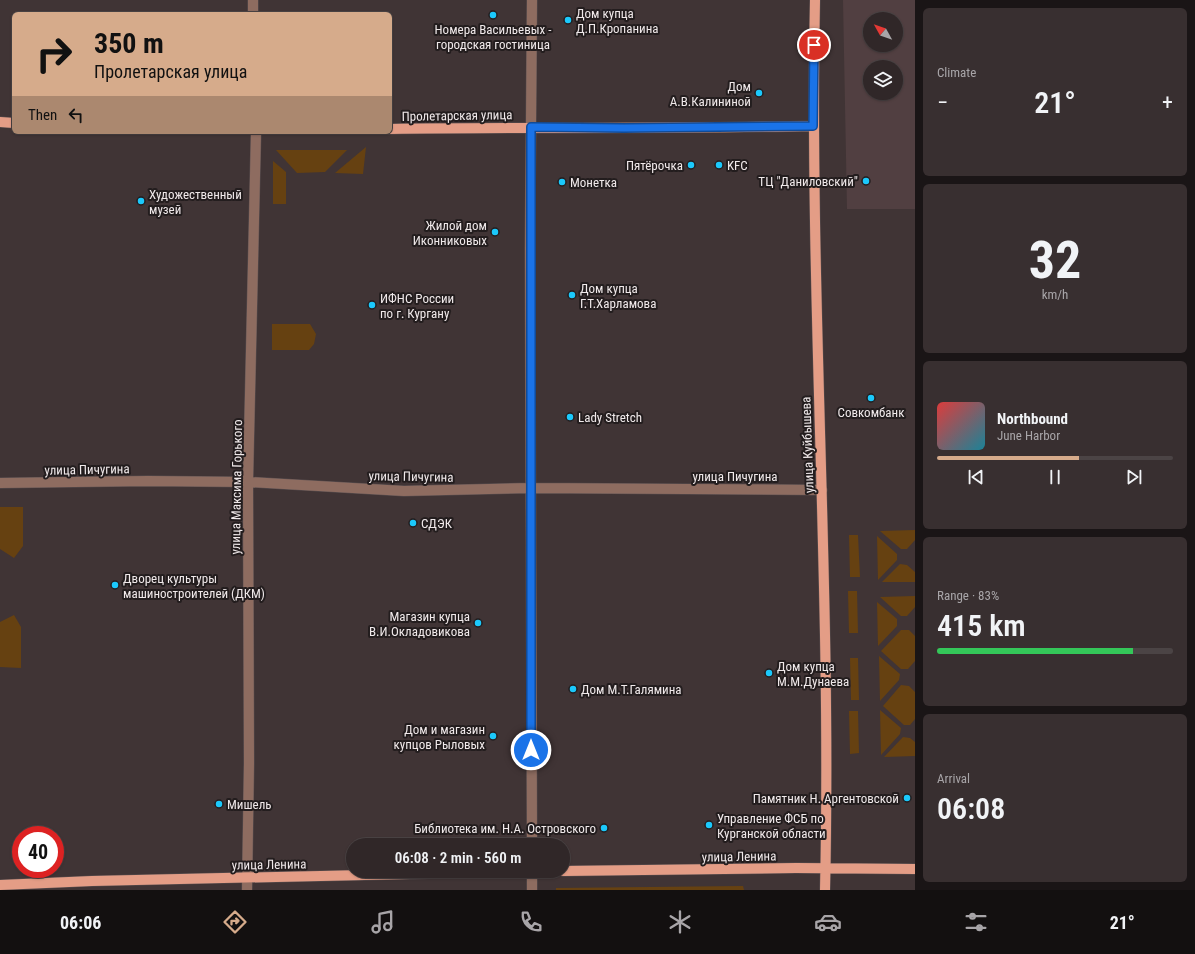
<!DOCTYPE html>
<meta charset="utf-8">
<style>
:root{--surface:#302728;--page:#382f30;--text:#f1f3f6;--muted:#a8a5a8;--line:#4b4445;--accent:#d6ab8b}
body{margin:0;font-family:"Roboto Condensed",sans-serif;background:var(--page);color:var(--text);height:100vh;display:flex;flex-direction:column;font-size:15px;white-space:nowrap}
*{box-sizing:border-box;margin:0}
p{font-size:13px;color:var(--muted)}
.icon{flex:none;width:22px;height:22px;fill:none;stroke:currentColor;stroke-width:2;stroke-linecap:round;stroke-linejoin:round}
.map{position:relative;flex:1;overflow:hidden}
.panel{display:flex;flex-direction:column;gap:8px;padding:8px;background:#1a1516;width:280px}
.panel>*{flex:none}
.top-card{position:absolute;left:12px;top:12px;width:380px;height:122px;border-radius:6px;box-shadow:0 1px 3px #0004,0 0 0 1px var(--line);background:#d6ab8b;color:#111;overflow:hidden}
.needle{width:26px;rotate:310deg}
.tools{position:absolute;left:863px;top:12px;display:grid;gap:8px}
.tools a{display:grid;place-items:center;width:40px;height:40px;border-radius:50%;background:var(--surface);box-shadow:0 1px 3px #0004,0 0 0 1px var(--line);font-size:20px}
.speed{position:absolute;left:12px;top:826px;display:flex;gap:8px;font-size:20px;font-weight:700;text-align:center}
.speed>*{display:grid;place-content:center;width:52px;height:52px;border-radius:50%;background:var(--surface);box-shadow:0 1px 3px #0004,0 0 0 1px var(--line);line-height:1}
.speed .limit{border:6px solid #d22;background:#fff;color:#111}
.pin{position:absolute;display:grid;place-items:center;width:34px;height:34px;color:#fff;margin:-17px;border:2px solid #fff;border-radius:50%;box-shadow:0 1px 4px #0007}
.me{position:absolute;width:44px;margin:-22px;rotate:0deg;stroke-linejoin:round;filter:drop-shadow(0 0 3px #0008)}
.turn{display:flex;align-items:center;gap:14px;height:84px;padding:0 16px;font-size:18px}
.turn .icon{width:52px;height:52px;stroke-width:2.5}
.turn b{display:block;font-size:28px;line-height:34px}
.then{display:flex;align-items:center;height:38px;padding:0 16px;background:#0003;gap:8px;font-size:15px}
.big{font-size:30px;font-weight:600;line-height:1.1}
.panel .card{flex:1;display:flex;flex-direction:column;justify-content:center;gap:6px;min-width:0;padding:0 14px;border-radius:6px;background:var(--page)}
.panel .dial{align-items:center;gap:0}
.dial b{font-size:52px;line-height:1}
.song{display:flex;align-items:center;gap:12px}
.cover{width:48px;height:48px;border-radius:6px;background:linear-gradient(135deg,hsl(0 70% 55%),hsl(190 70% 35%))}
.played{height:4px;border-radius:2px;background:linear-gradient(90deg,var(--accent) 60%,var(--line) 60%)}
.keys{display:flex;justify-content:space-around;direction:ltr}
.heat{display:flex;justify-content:space-between;align-items:center;font-size:22px;direction:ltr}
.charge{height:6px;border-radius:3px;background:linear-gradient(90deg,#34c759 83%,var(--line) 0)}
.trip{position:absolute;left:346px;top:838px;width:224px;height:40px;border-radius:20px;background:var(--surface);box-shadow:0 1px 3px #0004,0 0 0 1px var(--line);font-weight:600;line-height:40px;text-align:center}
.tab-bar{display:flex;height:64px;justify-content:space-around;align-items:center;background:#131010;color:var(--muted)}
.tab-bar .icon{width:28px;height:28px}
.tab-bar .current{color:var(--accent)}
.tab-bar b{font-size:18px;color:var(--text)}
main{display:flex;flex:1;min-height:0}
.map>svg:first-child{display:block}
.built{fill:#513f41;fill-rule:evenodd}
.green{fill:#664111}
.lines{fill:none;stroke-linecap:round;stroke-linejoin:round}
.minor-casing{stroke:#5c5152;stroke-width:11}
.major-casing{stroke:#5c5152;stroke-width:11}
.minor{stroke:#8e6c60;stroke-width:10}
.major{stroke:#e49d86;stroke-width:10}
.route-casing{stroke:#114b97;stroke-width:10}
.route{stroke:#1a73e8;stroke-width:7}
.poi-dot{fill:#1bc9fc;stroke:#231d1e;stroke-width:1.5}
.labels{text-anchor:middle;stroke-width:4;stroke-linejoin:round;paint-order:stroke}
.poi-label{font-size:13px;fill:#f0e9ea;stroke:#231d1e;text-anchor:start}
.street-label{font-size:13px;fill:#f0e9ea;stroke:#231d1e}
</style>
<main>
<div class="map">
<svg width="915" height="890" viewBox="0 0 915 890">
<rect width="100%" height="100%" fill="#403435"/>
<path class="built" d="M 843,0 L 915,0 L 915,209 L 847,209 ZM 870,19 L 896,19 L 896,45 L 870,45 ZM 870,67 L 896,67 L 896,93 L 870,93 Z"/>
<path class="green" d="M 366,147 L 363,174 L 335,173 Z
M 276,150 L 347,150 L 325,172 L 297,173 Z
M 273,161 L 286,172 L 286,204 L 273,204 Z
M 272,324 L 310,324 L 316,334 L 314,344 L 309,350 L 272,350 Z
M 0,507 L 23,507 L 23,546 L 14,558 L 0,549 Z
M 915,530 L 915,540 L 907,549 L 901,549 L 880,531 Z
M 849,535 L 858,535 L 860,577 L 850,577 Z
M 877,536 L 897,554 L 897,560 L 878,580 Z
M 900,564 L 907,565 L 915,572 L 915,582 L 882,582 Z
M 848,591 L 857,591 L 858,633 L 849,633 Z
M 915,596 L 915,607 L 907,616 L 901,616 L 880,597 Z
M 877,602 L 897,619 L 897,626 L 878,646 Z
M 14,615 L 21,627 L 21,668 L 0,667 L 0,622 Z
M 901,630 L 909,630 L 915,636 L 915,661 L 908,669 L 901,669 L 881,651 Z
M 879,656 L 900,674 L 899,680 L 880,701 Z
M 850,658 L 858,658 L 859,700 L 851,700 Z
M 901,685 L 909,686 L 915,692 L 915,719 L 910,725 L 904,725 L 883,706 Z
M 880,710 L 901,728 L 900,734 L 881,755 Z
M 849,711 L 858,711 L 859,753 L 850,754 Z
M 903,737 L 910,738 L 915,742 L 915,756 L 884,757 Z
M 743,886 L 744,890 L 556,890 L 556,888 Z"/>
<g class="lines">
<g class="minor-casing">
<path id="minor" d="M 253,0 L 253,14
M 0,483 L 148,481 L 248,482 L 404,491 L 530,488 L 822,490
M 532,845 L 530,248 L 532,0
M 247,890 L 249,763 L 248,482 L 256,132
M 532,890 L 532,871"/>
</g>
<g class="major-casing">
<path id="major" d="M 815,0 C 809,297 832,593 825,890
M 0,122 L 14,123
M 390,129 C 531,127 672,129 813,126
M 563,871 L 796,868 L 915,869
M 0,885 L 92,881 L 539,871"/>
</g>
<use href="#minor" class="minor"/>
<use href="#major" class="major"/>
</g>
<g class="lines">
<g class="route-casing">
<path id="route" d="M 531,750 L 531,127 L 624,128 L 813,126 L 814,45"/>
</g>
<use href="#route" class="route"/>
</g>
<g class="poi-dot">
<circle cx="493" cy="15" r="4"/>
<circle cx="568" cy="20" r="4"/>
<circle cx="759" cy="93" r="4"/>
<circle cx="691" cy="165" r="4"/>
<circle cx="719" cy="165" r="4"/>
<circle cx="866" cy="181" r="4"/>
<circle cx="562" cy="182" r="4"/>
<circle cx="141" cy="201" r="4"/>
<circle cx="495" cy="232" r="4"/>
<circle cx="572" cy="295" r="4"/>
<circle cx="372" cy="305" r="4"/>
<circle cx="871" cy="398" r="4"/>
<circle cx="570" cy="417" r="4"/>
<circle cx="413" cy="523" r="4"/>
<circle cx="115" cy="585" r="4"/>
<circle cx="478" cy="623" r="4"/>
<circle cx="769" cy="673" r="4"/>
<circle cx="573" cy="689" r="4"/>
<circle cx="493" cy="736" r="4"/>
<circle cx="907" cy="798" r="4"/>
<circle cx="219" cy="804" r="4"/>
<circle cx="709" cy="825" r="4"/>
<circle cx="604" cy="828" r="4"/>
</g>
<g class="labels">
<g class="poi-label">
<text x="576" y="18">Дом купца<tspan x="576" dy="15">Д.П.Кропанина</tspan></text>
<text x="493" y="34" text-anchor="middle">Номера Васильевых -<tspan x="493" dy="15">городская гостиница</tspan></text>
<text x="751" y="91" text-anchor="end">Дом<tspan x="751" dy="15">А.В.Калининой</tspan></text>
<text x="683" y="170" text-anchor="end">Пятёрочка</text>
<text x="727" y="170">KFC</text>
<text x="858" y="186" text-anchor="end">ТЦ "Даниловский"</text>
<text x="570" y="187">Монетка</text>
<text x="149" y="199">Художественный<tspan x="149" dy="15">музей</tspan></text>
<text x="487" y="230" text-anchor="end">Жилой дом<tspan x="487" dy="15">Иконниковых</tspan></text>
<text x="580" y="293">Дом купца<tspan x="580" dy="15">Г.Т.Харламова</tspan></text>
<text x="380" y="303">ИФНС России<tspan x="380" dy="15">по г. Кургану</tspan></text>
<text x="871" y="417" text-anchor="middle">Совкомбанк</text>
<text x="578" y="422">Lady Stretch</text>
<text x="421" y="528">СДЭК</text>
<text x="123" y="583">Дворец культуры<tspan x="123" dy="15">машиностроителей (ДКМ)</tspan></text>
<text x="470" y="621" text-anchor="end">Магазин купца<tspan x="470" dy="15">В.И.Окладовикова</tspan></text>
<text x="777" y="671">Дом купца<tspan x="777" dy="15">М.М.Дунаева</tspan></text>
<text x="581" y="694">Дом М.Т.Галямина</text>
<text x="485" y="734" text-anchor="end">Дом и магазин<tspan x="485" dy="15">купцов Рыловых</tspan></text>
<text x="899" y="803" text-anchor="end">Памятник Н. Аргентовской</text>
<text x="227" y="809">Мишель</text>
<text x="717" y="823">Управление ФСБ по<tspan x="717" dy="15">Курганской области</tspan></text>
<text x="596" y="833" text-anchor="end">Библиотека им. Н.А. Островского</text>
</g>
<g class="street-label">
<text transform="translate(457 115) rotate(-1)" y="5">Пролетарская улица</text>
<text transform="translate(807 445) rotate(-92)" y="5">улица Куйбышева</text>
<text transform="translate(87 469) rotate(-1)" y="5">улица Пичугина</text>
<text transform="translate(411 476) rotate(1)" y="5">улица Пичугина</text>
<text x="735" y="481">улица Пичугина</text>
<text transform="translate(236 487) rotate(-89)" y="5">улица Максима Горького</text>
<text transform="translate(739 856) rotate(-1)" y="5">улица Ленина</text>
<text transform="translate(269 864) rotate(-1)" y="5">улица Ленина</text>
</g>
</g>
</svg>
<div class="tools">
<a><svg class="needle" viewBox="-14 -14 28 28"><path d="M0-13l5 13h-10z" fill="#e53935"/><path d="M0 13l5-13h-10z" fill="#a8a5a8"/></svg></a>
<a><svg class="icon" aria-label="layers" viewBox="0 0 24 24"><path d="M12 4l9 5-9 5-9-5zM3 14l9 5 9-5"/></svg></a>
</div>
<div class="speed"><div class="limit">40</div></div>
<div class="pin" style="left:814px;top:45px;background:#d93025"><svg class="icon" aria-label="arrive" viewBox="0 0 24 24"><path d="M6 21V4h12l-3 4 3 4H6"/></svg></div>
<svg class="me" style="left:531px;top:750px" viewBox="-20 -20 40 40"><circle r="17" fill="#1a73e8" stroke="#fff" stroke-width="3"/><path d="M0-11L8 9 0 5-8 9z" fill="#fff"/></svg>
<div class="trip">06:08 · 2 min · 560 m</div>
<div class="top-card">
<div class="turn"><svg class="icon" aria-label="right" viewBox="0 0 24 24"><path d="M7 20v-9h11M14 6l5 5-5 5"/></svg><div><b>350 m</b>Пролетарская улица</div></div>
<div class="then">Then<svg class="icon" aria-label="left" viewBox="0 0 24 24"><path d="M17 20v-9H6M10 6l-5 5 5 5"/></svg></div>
</div>
</div>
<section class="panel">
<div class="card"><p>Climate</p>
<div class="heat"><a>−</a><b class="big">21°</b><a>+</a></div>
</div>
<div class="card dial"><b>32</b><p>km/h</p></div>
<div class="card">
<div class="song"><i class="cover"></i><div><b>Northbound</b><p>June Harbor</p></div></div>
<div class="played"></div>
<div class="keys"><svg class="icon" aria-label="previous" viewBox="0 0 24 24"><path d="M18 5L8 12l10 7zM5 5v14"/></svg><svg class="icon" aria-label="pause" viewBox="0 0 24 24"><path d="M8 5v14M16 5v14"/></svg><svg class="icon" aria-label="next" viewBox="0 0 24 24"><path d="M6 5l10 7-10 7zM19 5v14"/></svg></div>
</div>
<div class="card"><p>Range · 83%</p><b class="big">415 km</b><div class="charge"></div></div>
<div class="card"><p>Arrival</p><b class="big">06:08</b></div>
</section>
</main>
<nav class="tab-bar">
<b>06:06</b>
<svg class="icon current" aria-label="directions" viewBox="0 0 24 24"><path d="M12 3l9 9-9 9-9-9zM9 14v-3h6M13 9l2 2-2 2"/></svg>
<svg class="icon" aria-label="music" viewBox="0 0 24 24"><path d="M9 18V5l10-2v13"/><circle cx="6" cy="18" r="3"/><circle cx="16" cy="16" r="3"/></svg>
<svg class="icon" aria-label="phone" viewBox="0 0 24 24"><path d="M5 4h4l2 5-3 2q2 4 5 5l2-3 5 2v4C11 20 4 13 5 4z"/></svg>
<svg class="icon" aria-label="climate" viewBox="0 0 24 24"><path d="M12 3v18M4 7l16 10M4 17L20 7"/></svg>
<svg class="icon" aria-label="car" viewBox="0 0 24 24"><path d="M5 17H2v-5l4-1 3-4h7l3 4 3 1v5h-3M9 17h6M6 11h13"/><circle cx="7" cy="17" r="2"/><circle cx="17" cy="17" r="2"/></svg>
<svg class="icon" aria-label="filters" viewBox="0 0 24 24"><path d="M4 7h16M4 17h16"/><circle cx="9" cy="7" r="2"/><circle cx="15" cy="17" r="2"/></svg>
<b>21°</b>
</nav>
